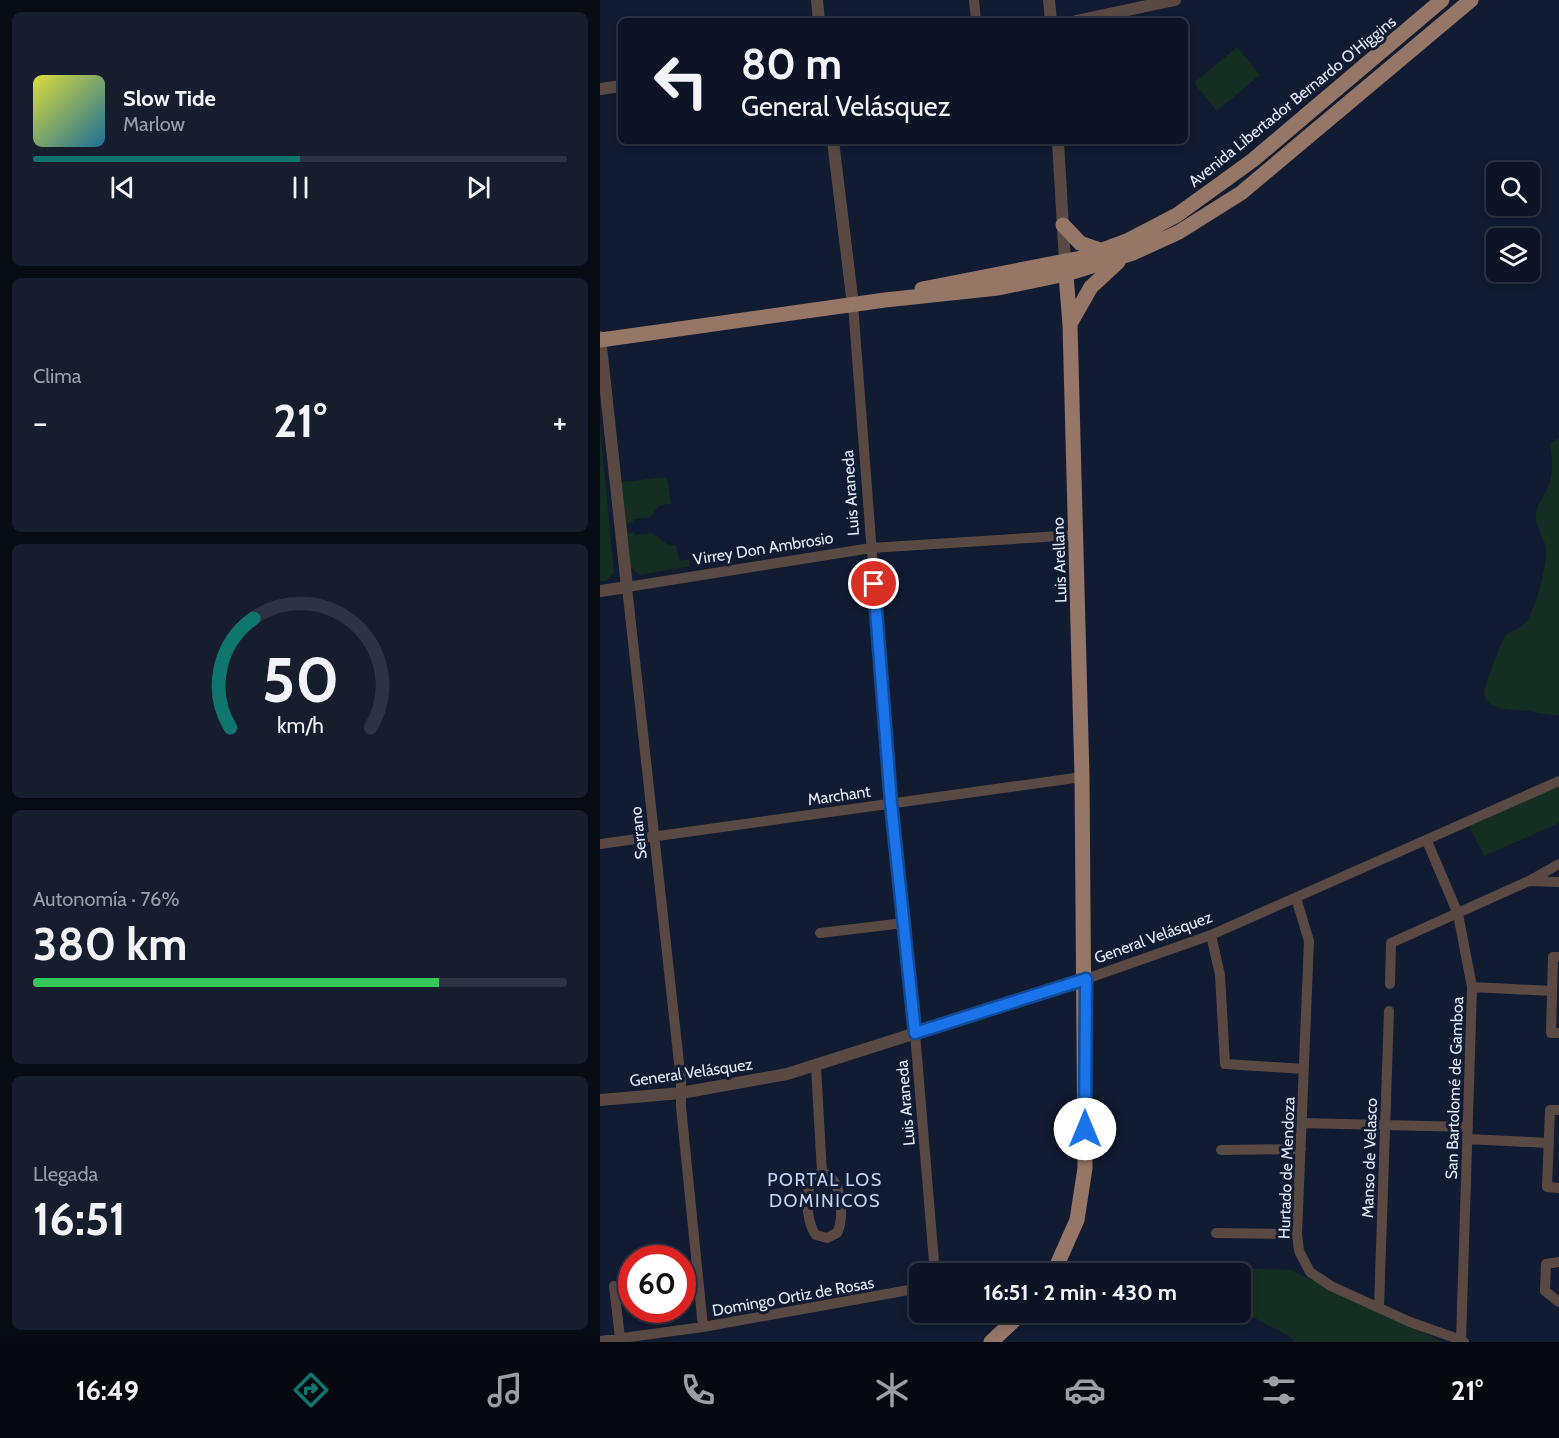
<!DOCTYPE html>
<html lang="es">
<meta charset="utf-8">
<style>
:root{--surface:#0d1425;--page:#161d2d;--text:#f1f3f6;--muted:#9a9ea7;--line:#2d3342;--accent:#0f766e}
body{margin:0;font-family:Cabin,sans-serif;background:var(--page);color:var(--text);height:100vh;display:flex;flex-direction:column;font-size:22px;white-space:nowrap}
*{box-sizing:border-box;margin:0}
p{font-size:20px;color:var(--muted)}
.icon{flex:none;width:33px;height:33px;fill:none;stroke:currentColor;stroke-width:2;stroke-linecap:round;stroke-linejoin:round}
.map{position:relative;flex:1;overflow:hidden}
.sheet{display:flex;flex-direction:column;gap:12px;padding:12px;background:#070b14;width:600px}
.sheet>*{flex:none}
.guide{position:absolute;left:18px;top:18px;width:570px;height:126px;border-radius:9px;box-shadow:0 3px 9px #0003,0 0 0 2px var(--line);background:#0d1425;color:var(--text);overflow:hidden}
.buttons{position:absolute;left:886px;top:162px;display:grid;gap:12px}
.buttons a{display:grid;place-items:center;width:54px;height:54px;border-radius:9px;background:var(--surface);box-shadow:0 3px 9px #0003,0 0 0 2px var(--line);font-size:30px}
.speed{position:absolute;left:18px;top:1245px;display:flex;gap:12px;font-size:30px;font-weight:700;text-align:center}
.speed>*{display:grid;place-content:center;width:78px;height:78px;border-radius:50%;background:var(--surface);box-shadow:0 3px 9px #0003,0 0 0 2px var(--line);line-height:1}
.speed .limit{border:9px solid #d22;background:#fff;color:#111}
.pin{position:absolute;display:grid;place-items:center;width:51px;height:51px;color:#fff;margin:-26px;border:3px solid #fff;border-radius:50%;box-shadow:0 2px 6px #0007}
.me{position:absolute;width:66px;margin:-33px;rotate:0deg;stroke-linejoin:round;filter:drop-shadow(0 0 4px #0008)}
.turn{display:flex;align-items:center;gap:21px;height:126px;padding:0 24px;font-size:27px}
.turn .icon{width:78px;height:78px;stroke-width:2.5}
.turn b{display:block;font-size:42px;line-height:51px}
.big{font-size:45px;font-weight:700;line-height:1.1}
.sheet .card{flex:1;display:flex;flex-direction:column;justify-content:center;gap:9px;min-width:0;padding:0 21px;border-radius:9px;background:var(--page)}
.sheet .dial{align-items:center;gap:0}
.dial svg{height:156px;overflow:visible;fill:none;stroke:var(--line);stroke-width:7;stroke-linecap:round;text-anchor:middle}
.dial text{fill:var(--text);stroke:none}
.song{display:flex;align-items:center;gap:18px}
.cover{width:72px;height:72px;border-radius:9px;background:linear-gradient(135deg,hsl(60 70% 55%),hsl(200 70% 35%))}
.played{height:6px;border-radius:3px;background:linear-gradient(90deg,var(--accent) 50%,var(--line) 50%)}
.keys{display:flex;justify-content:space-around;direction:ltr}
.heat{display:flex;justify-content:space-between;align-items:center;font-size:33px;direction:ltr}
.charge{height:9px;border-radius:4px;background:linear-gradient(90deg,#34c759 76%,var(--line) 0)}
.trip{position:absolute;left:309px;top:1263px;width:342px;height:60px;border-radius:9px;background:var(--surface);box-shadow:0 3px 9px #0003,0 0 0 2px var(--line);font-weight:700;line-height:60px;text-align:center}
.dock{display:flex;height:96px;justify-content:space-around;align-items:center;background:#05080f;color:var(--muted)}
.dock .icon{width:42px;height:42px}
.dock .on{color:var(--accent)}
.dock b{font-size:27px;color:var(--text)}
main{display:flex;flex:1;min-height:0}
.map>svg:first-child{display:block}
.green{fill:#142f21}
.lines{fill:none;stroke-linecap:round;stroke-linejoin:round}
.minor{stroke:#594942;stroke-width:10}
.tertiary{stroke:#594942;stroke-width:12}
.primary{stroke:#967667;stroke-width:15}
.route-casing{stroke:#114b97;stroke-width:15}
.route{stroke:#1a73e8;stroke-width:10}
.labels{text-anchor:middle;stroke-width:6;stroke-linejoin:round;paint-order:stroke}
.street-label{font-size:16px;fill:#e4ecfb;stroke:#111b31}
.neighbourhood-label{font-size:18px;letter-spacing:1.5px;fill:#c4d3f1;stroke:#111b31}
</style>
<main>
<section class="sheet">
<div class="card">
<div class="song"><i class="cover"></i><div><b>Slow Tide</b><p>Marlow</p></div></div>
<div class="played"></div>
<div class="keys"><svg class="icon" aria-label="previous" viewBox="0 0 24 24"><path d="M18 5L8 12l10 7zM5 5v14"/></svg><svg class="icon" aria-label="pause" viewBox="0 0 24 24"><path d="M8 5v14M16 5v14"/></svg><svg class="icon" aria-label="next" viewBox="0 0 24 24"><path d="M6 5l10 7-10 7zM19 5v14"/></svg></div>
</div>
<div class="card"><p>Clima</p>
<div class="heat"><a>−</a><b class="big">21°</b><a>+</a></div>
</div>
<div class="card dial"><svg viewBox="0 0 100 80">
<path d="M14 69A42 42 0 1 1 86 69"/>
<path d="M14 69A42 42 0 0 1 26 13" stroke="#0f766e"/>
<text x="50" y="56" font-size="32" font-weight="700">50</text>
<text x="50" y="72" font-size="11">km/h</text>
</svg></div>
<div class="card"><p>Autonomía · 76%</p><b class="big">380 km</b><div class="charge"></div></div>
<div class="card"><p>Llegada</p><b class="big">16:51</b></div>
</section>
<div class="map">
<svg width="959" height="1342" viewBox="0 0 959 1342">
<rect width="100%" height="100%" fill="#111b31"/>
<path class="green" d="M 637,47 L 660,75 L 617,111 L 594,83 Z
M 0,426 L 14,573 L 6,581 L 0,581 Z
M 959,438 L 959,715 C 947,715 939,713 928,711 C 915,709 887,712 884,694 C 883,689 902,639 906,635 C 915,629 922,628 928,619 C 936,606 950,558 945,544 C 942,534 935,526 936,514 C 936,506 942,500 945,493 C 954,477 953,462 950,444 Z
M 67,477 L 71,504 L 60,505 L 50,517 L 33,519 L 33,522 L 26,523 L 22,482 Z
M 34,532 L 35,535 L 52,533 L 69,546 L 76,545 L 79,561 L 89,559 L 90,566 L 40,575 L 30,567 L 27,533 Z
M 959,785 L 959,823 L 884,856 L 869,826 Z
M 609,1267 L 691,1270 L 843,1342 L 694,1342 L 689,1336 L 641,1311 L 640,1274 L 609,1273 Z"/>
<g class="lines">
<path class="minor" d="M 374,0 L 376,21
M 253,305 L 290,789 L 315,1033 L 335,1274
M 827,841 L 858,914 L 872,987 L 861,1340 L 864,1342
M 0,844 L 482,777
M 929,881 L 959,882
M 696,898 L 709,941 L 697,1234 L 699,1251 L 710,1272 L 731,1286 L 810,1322 L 861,1340
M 220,933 L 304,923
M 611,935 L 620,975 L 625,1064 L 704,1069
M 959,957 L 953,957 L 951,1033 L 959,1033
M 486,979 L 611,935 L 959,781
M 790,984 L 791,943 L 929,881 L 959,864
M 872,987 L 952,991
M 216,1067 L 222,1173
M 959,1110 L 950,1110 L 947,1187 L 959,1188
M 702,1123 L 868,1127
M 867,1139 L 949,1143
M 621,1150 L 701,1149
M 222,1173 C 242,1175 245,1219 237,1233 L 227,1238 L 216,1235 C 205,1222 202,1177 222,1173 Z
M 616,1233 L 697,1234
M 959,1262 L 946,1264 L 945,1291 L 959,1302
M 14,1286 L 20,1338
M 779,1307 L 789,1011
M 103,1327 L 81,1107 L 81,1081 L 27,587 L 271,548 L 476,535
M 0,1341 L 103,1327 L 320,1288"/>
<path class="tertiary" d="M 217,0 L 219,21
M 449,0 L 451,21
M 476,21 L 575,0
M 0,89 L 21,86
M 233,141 L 253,305
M 458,141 L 465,262
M 0,337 L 27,587 L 0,591
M 0,1100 L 81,1093 L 187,1074 L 486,979"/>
<path class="primary" d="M 463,225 L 480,243 L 503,251
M 322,289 L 481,258 L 529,240 L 577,215 L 653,160 L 842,0
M 471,322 L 491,287 L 518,262
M 0,340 L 285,300 L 398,288 L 466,274 L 533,253 L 579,232 L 641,193 L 871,0
M 453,1274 L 477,1220 L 485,1168 L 482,777 L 470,325 L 465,262
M 391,1342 L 423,1312"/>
</g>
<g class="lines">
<g class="route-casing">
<path id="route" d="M 274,584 L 291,803 L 315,1033 L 486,979 L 485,1129"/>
</g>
<use href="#route" class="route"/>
</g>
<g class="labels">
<g class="street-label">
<text transform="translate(692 101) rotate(-39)" y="6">Avenida Libertador Bernardo O'Higgins</text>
<text transform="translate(250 493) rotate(-94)" y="6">Luis Araneda</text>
<text transform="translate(163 548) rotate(-9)" y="6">Virrey Don Ambrosio</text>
<text transform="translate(459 560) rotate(-92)" y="6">Luis Arellano</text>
<text transform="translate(239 795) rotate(-8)" y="6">Marchant</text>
<text transform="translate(38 833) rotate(-96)" y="6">Serrano</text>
<text transform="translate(553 937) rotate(-20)" y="6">General Velásquez</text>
<text transform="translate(91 1072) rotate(-8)" y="6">General Velásquez</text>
<text transform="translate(854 1088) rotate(-88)" y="6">San Bartolomé de Gamboa</text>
<text transform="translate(305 1103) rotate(-95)" y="6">Luis Araneda</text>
<text transform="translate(769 1158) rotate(-88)" y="6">Manso de Velasco</text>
<text transform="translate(686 1168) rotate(-88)" y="6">Hurtado de Mendoza</text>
<text transform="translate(193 1296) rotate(-10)" y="6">Domingo Ortiz de Rosas</text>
</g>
<g class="neighbourhood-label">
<text x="225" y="1186">PORTAL LOS<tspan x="225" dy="21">DOMINICOS</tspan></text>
</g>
</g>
</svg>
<div class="buttons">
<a><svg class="icon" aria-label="search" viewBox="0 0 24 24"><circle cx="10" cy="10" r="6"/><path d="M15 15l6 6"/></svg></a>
<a><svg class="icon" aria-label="layers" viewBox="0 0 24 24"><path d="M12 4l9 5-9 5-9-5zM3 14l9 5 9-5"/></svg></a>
</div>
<div class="speed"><div class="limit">60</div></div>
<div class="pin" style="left:274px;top:584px;background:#d93025"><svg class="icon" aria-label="arrive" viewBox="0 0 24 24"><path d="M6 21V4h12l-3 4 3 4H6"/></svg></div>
<svg class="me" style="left:485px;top:1129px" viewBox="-20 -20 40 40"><circle r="19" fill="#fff"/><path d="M0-13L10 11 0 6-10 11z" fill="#1a73e8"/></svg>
<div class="trip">16:51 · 2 min · 430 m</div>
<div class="guide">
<div class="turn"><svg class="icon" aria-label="left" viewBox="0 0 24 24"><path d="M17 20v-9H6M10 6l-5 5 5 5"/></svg><div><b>80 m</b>General Velásquez</div></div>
</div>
</div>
</main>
<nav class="dock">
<b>16:49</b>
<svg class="icon on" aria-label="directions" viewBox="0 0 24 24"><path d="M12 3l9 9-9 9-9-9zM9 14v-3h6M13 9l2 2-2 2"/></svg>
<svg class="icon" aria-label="music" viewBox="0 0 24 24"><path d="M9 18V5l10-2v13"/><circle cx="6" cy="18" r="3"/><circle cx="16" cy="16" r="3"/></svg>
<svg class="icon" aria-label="phone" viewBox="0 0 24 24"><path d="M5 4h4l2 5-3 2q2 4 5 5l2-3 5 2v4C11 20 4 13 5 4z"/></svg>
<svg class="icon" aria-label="climate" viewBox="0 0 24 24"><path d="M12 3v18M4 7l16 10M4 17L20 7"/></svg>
<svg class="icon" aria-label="car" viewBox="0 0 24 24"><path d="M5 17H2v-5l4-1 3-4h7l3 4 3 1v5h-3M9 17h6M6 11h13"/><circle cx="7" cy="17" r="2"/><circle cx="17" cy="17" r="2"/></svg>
<svg class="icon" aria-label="filters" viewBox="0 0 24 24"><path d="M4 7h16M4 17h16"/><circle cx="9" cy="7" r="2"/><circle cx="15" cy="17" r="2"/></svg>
<b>21°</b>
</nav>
